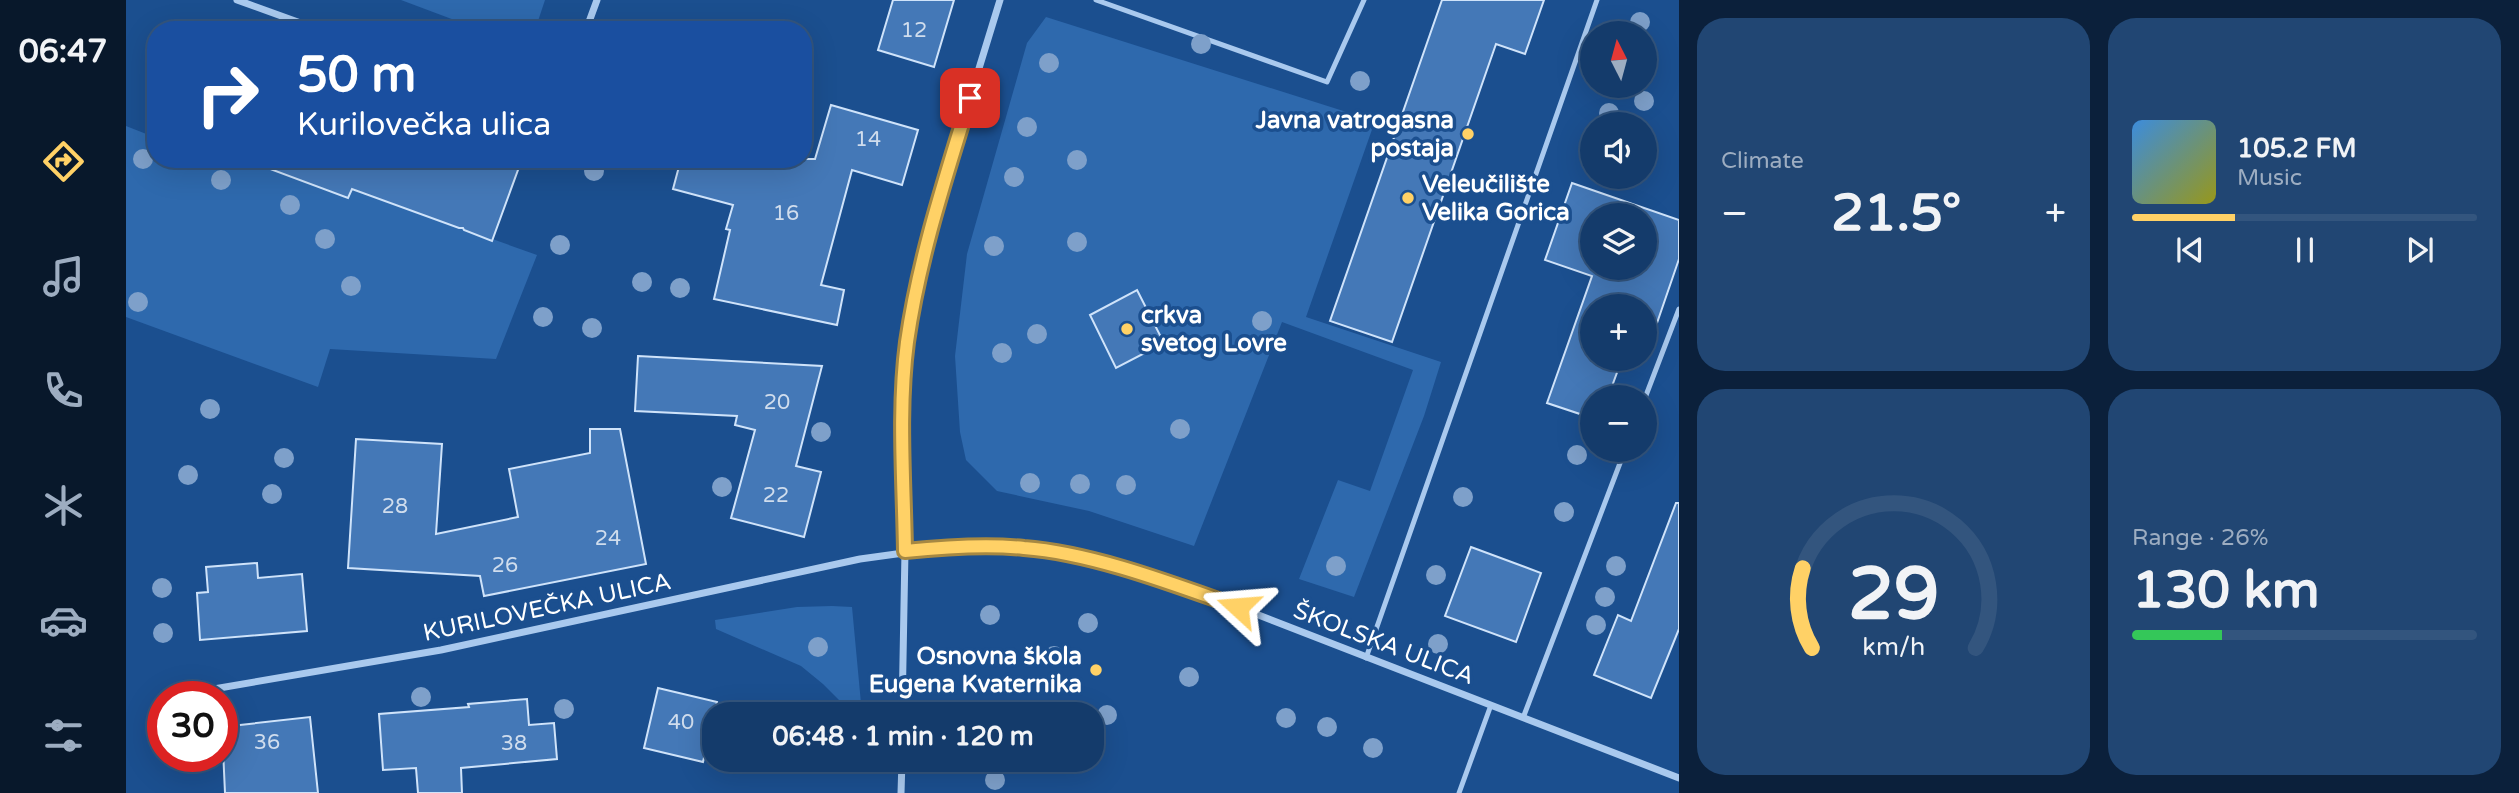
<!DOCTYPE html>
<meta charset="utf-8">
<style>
:root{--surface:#143b6b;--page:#214673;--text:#f1f3f6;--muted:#9dadc1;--line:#33557e;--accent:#ffd166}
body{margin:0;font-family:"Varela Round",sans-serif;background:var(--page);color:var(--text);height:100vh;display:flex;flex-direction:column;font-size:26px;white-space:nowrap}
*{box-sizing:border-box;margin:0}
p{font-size:23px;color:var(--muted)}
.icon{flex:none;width:38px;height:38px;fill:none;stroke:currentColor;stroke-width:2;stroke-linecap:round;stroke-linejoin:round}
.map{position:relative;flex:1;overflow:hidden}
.sheet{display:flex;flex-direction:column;gap:18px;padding:18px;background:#0b203b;width:840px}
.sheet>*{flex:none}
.top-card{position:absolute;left:21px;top:21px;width:665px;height:147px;border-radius:28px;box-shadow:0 7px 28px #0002,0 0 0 2px var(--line);background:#1a4fa0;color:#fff;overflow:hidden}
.needle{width:46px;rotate:354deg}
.buttons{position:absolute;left:1454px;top:21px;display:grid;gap:14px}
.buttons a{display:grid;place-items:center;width:77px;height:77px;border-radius:50%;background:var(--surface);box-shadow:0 7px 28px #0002,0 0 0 2px var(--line);font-size:35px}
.speed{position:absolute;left:21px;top:681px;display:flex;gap:14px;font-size:35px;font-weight:700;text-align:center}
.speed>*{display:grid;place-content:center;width:91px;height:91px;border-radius:50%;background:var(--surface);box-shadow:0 7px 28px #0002,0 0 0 2px var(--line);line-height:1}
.speed .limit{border:10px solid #d22;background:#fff;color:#111}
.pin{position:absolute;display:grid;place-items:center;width:60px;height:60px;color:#fff;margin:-30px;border-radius:14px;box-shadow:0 4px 10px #0006}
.me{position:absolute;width:77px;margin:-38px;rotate:289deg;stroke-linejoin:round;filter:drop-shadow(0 0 5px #0008)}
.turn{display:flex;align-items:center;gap:24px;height:147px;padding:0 35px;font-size:32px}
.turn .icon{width:91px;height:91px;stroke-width:2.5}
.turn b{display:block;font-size:49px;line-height:60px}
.big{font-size:52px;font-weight:700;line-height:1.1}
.sheet .tile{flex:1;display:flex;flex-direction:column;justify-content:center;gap:10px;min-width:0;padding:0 24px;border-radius:28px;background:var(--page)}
.sheet .dial{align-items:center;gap:0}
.dial svg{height:182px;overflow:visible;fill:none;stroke:var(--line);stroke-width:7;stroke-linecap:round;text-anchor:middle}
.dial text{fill:var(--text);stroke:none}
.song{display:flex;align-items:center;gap:21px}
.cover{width:84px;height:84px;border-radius:10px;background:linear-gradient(135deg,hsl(210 70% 55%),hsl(60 70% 35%))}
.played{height:7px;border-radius:4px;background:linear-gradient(90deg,var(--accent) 30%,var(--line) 30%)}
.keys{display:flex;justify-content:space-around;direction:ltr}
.heat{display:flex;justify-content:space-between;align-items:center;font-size:38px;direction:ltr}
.charge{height:10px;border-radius:5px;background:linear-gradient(90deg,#34c759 26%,var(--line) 0)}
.sheet .tiles{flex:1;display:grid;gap:18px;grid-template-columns:repeat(2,1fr)}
.trip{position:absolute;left:576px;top:702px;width:402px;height:70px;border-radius:28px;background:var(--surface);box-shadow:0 7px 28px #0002,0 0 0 2px var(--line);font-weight:700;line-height:70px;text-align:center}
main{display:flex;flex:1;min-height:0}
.menu{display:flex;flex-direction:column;width:126px;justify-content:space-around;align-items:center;background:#08182b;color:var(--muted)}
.menu .icon{width:49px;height:49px}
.menu .current{color:var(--accent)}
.menu b{font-size:32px;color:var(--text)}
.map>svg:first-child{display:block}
.green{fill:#2e69ad}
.building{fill:#4478b7;stroke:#cfe3fa;stroke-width:2;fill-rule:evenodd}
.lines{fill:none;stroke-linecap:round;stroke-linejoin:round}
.service{stroke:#a9c9ee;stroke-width:5}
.minor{stroke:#a9c9ee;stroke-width:7}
.tree{fill:#7ea0ca}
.route-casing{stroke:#a68842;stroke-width:18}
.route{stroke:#ffd166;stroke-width:12}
.poi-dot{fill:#ffd166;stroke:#1b4f8f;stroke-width:2.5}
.labels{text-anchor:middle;stroke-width:7;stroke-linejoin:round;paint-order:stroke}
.number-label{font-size:21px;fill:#d0dded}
.poi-label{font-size:24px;font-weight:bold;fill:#fff;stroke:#1b4f8f;text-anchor:end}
.street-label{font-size:24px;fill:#fff;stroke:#1b4f8f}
</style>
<main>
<nav class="menu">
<b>06:47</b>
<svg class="icon current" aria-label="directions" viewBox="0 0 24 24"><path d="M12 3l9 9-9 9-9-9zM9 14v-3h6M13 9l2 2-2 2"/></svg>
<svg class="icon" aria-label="music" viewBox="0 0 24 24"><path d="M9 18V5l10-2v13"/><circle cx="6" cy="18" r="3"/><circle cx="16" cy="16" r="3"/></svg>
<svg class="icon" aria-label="phone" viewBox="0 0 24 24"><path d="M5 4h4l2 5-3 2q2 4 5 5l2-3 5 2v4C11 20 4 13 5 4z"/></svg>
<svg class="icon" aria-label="climate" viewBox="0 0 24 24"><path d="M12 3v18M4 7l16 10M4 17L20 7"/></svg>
<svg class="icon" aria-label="car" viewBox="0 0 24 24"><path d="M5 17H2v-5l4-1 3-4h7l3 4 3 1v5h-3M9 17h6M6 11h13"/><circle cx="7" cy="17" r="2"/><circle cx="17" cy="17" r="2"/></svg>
<svg class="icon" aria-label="filters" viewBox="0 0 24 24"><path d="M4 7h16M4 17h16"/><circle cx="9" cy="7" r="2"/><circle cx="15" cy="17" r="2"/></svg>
</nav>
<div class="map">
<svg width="1553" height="793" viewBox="0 0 1553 793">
<rect width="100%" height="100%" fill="#1b4f8f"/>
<path class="green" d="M 275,0 L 419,0 L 409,30 L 355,30 Z
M 920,17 L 1249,121 L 1180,317 L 1315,362 L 1298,416 L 1228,597 L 1173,579 L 1212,480 L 1244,491 L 1287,370 L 1156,322 L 1068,546 L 963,511 L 871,491 L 840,460 L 834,432 L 829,356 L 841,254 L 901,43 Z
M 0,126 L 28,137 L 30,134 L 30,159 L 117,159 L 222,198 L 226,189 L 411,255 L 370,359 L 204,349 L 192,387 L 0,317 Z
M 706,606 L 726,607 L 736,714 L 727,714 L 697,684 L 675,666 L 590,629 L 589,620 L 671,607 Z"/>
<path class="building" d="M 767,0 L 828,0 L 808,67 L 752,50 Z
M 1316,0 L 1418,0 L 1399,54 L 1370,44 L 1266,342 L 1204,321 Z
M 705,105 L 792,130 L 776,185 L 726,170 L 695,285 L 718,290 L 711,325 L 588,299 L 604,230 L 600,229 L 607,205 L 547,189 L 555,159 L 689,159 Z
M 128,159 L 396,159 L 366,241 L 338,230 L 337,228 L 333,228 L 226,189 L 222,198 L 128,163 Z
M 1446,183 L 1553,220 L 1553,259 L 1531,323 L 1519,319 L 1519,306 L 1466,306 L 1466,359 L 1496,359 L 1482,397 L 1466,397 L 1466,418 L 1421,403 L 1466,276 L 1419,260 ZM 1466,215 L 1519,215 L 1519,268 L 1466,268 Z
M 1011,290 L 1038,343 L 990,368 L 964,315 Z
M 512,356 L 696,366 L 670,466 L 695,472 L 678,537 L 605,518 L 629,430 L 609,425 L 611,416 L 509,411 Z
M 464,429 L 494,429 L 520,564 L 358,596 L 354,576 L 222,568 L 230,439 L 316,444 L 310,534 L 392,517 L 383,469 L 464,453 Z
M 1550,503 L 1553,503 L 1553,629 L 1525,698 L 1468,675 L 1492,615 L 1505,621 Z
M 1345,547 L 1415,573 L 1390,642 L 1319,616 Z
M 131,563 L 132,578 L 176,574 L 181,631 L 74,640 L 71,593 L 82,592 L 80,567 Z
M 532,688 L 591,702 L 577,762 L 518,748 Z
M 401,699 L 403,725 L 428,723 L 431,759 L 335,768 L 336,793 L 292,793 L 290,768 L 257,770 L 253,714 L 343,707 L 342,704 Z
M 184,717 L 192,793 L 99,793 L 96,727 Z"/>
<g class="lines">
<path class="service" d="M 970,0 L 1201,82 L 1238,0
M 1519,398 L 1553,309
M 1240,658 L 1471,0
M 1397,718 L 1499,450
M 1333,793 L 1365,705"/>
<path class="minor" d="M 111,0 L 194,30
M 460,30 L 471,0
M 70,692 L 315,650 L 734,559 L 821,547 L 899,548 L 943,555 L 1020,575 L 1112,607 L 1553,778
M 776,714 L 779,551 L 777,416 L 781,345 L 804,228 L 874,0
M 775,793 L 776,760"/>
</g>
<g class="tree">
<circle cx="1514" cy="22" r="10"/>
<circle cx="1075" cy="44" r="10"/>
<circle cx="923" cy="63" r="10"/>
<circle cx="1234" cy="81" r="10"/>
<circle cx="1518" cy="101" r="10"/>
<circle cx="1483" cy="113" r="10"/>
<circle cx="901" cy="127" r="10"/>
<circle cx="17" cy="159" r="10"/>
<circle cx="951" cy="160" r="10"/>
<circle cx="468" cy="171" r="10"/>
<circle cx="888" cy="177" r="10"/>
<circle cx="95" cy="180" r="10"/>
<circle cx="164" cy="205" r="10"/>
<circle cx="199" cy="239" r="10"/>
<circle cx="951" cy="242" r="10"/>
<circle cx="434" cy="245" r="10"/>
<circle cx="868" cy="246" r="10"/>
<circle cx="516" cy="282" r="10"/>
<circle cx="225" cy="286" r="10"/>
<circle cx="554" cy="288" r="10"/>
<circle cx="12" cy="302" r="10"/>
<circle cx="417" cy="317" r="10"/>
<circle cx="1136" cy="321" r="10"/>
<circle cx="466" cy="328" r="10"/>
<circle cx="911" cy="334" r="10"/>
<circle cx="876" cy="353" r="10"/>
<circle cx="84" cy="409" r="10"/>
<circle cx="1054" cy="429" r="10"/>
<circle cx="695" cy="432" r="10"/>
<circle cx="1451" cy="455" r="10"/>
<circle cx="158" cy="458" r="10"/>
<circle cx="62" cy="475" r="10"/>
<circle cx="904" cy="483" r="10"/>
<circle cx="954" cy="484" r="10"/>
<circle cx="1000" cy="485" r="10"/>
<circle cx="596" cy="487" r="10"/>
<circle cx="146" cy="494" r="10"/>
<circle cx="1337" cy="497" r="10"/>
<circle cx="1438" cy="512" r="10"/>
<circle cx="1210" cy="566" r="10"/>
<circle cx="1490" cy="566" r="10"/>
<circle cx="1310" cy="575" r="10"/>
<circle cx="36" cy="588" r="10"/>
<circle cx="1479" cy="597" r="10"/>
<circle cx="864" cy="615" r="10"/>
<circle cx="962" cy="623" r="10"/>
<circle cx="1470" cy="625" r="10"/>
<circle cx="37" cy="633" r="10"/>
<circle cx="1312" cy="644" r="10"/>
<circle cx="692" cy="647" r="10"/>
<circle cx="928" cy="656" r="10"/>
<circle cx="1063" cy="677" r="10"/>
<circle cx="295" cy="697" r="10"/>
<circle cx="438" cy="709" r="10"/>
<circle cx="981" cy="715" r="10"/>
<circle cx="1160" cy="718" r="10"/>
<circle cx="1201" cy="727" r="10"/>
<circle cx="1247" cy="748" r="10"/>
<circle cx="869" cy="780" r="10"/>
</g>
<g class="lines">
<g class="route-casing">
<path id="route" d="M 844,98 C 819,179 793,258 781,342 C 772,410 778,482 779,551 C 818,547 859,544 898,548 C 966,553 1047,584 1112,607"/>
</g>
<use href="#route" class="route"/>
</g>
<g class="poi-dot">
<circle cx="1342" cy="134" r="7"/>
<circle cx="1282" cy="198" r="7"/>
<circle cx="1001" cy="329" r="7"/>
<circle cx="970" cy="670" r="7"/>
</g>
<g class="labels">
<g class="number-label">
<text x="788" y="37">12</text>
<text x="742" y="146">14</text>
<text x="660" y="220">16</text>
<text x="651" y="409">20</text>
<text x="650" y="502">22</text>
<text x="269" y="513">28</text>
<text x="482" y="545">24</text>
<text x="379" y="572">26</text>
<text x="555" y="729">40</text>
<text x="141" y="749">36</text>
<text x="388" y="750">38</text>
</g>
<g class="poi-label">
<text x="1328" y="128">Javna vatrogasna<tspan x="1328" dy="28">postaja</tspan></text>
<text x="1296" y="192" text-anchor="start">Veleučilište<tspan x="1296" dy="28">Velika Gorica</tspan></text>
<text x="1015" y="323" text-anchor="start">crkva<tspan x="1015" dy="28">svetog Lovre</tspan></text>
<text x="956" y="664">Osnovna škola<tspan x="956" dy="28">Eugena Kvaternika</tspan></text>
</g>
<g class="street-label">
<text transform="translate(421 607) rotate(-12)" y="8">KURILOVEČKA ULICA</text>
<text transform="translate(1258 643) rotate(21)" y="8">ŠKOLSKA ULICA</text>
</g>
</g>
</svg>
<div class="buttons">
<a><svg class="needle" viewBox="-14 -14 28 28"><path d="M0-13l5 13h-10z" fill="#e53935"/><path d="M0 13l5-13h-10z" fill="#9dadc1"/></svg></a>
<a><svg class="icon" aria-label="sound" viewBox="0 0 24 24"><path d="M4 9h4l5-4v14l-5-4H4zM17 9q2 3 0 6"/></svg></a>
<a><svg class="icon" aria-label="layers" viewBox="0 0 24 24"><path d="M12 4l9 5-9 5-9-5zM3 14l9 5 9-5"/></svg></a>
<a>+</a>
<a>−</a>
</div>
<div class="speed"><div class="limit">30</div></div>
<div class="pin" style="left:844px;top:98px;background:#d93025"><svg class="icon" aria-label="arrive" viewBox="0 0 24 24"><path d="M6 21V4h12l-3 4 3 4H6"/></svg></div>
<svg class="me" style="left:1112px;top:607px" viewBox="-20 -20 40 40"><path d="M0-17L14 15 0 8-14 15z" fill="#ffd166" stroke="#fff" stroke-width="4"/></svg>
<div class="trip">06:48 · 1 min · 120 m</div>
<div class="top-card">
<div class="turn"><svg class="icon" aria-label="right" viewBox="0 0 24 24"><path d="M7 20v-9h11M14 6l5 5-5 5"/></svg><div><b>50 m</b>Kurilovečka ulica</div></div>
</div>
</div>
<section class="sheet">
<div class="tiles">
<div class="tile"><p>Climate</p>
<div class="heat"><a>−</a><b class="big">21.5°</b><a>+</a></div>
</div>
<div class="tile">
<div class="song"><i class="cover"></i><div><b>105.2 FM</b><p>Music</p></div></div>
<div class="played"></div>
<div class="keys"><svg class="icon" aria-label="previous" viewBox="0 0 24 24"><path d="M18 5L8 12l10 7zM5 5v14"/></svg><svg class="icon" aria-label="pause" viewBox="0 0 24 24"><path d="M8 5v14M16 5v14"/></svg><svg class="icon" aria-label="next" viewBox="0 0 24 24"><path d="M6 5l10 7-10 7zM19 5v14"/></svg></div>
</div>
<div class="tile dial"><svg viewBox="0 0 100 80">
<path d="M14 69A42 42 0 1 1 86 69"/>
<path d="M14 69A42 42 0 0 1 10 34" stroke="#ffd166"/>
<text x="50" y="56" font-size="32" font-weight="700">29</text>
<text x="50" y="72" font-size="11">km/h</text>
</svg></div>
<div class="tile"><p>Range · 26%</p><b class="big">130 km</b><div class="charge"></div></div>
</div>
</section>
</main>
